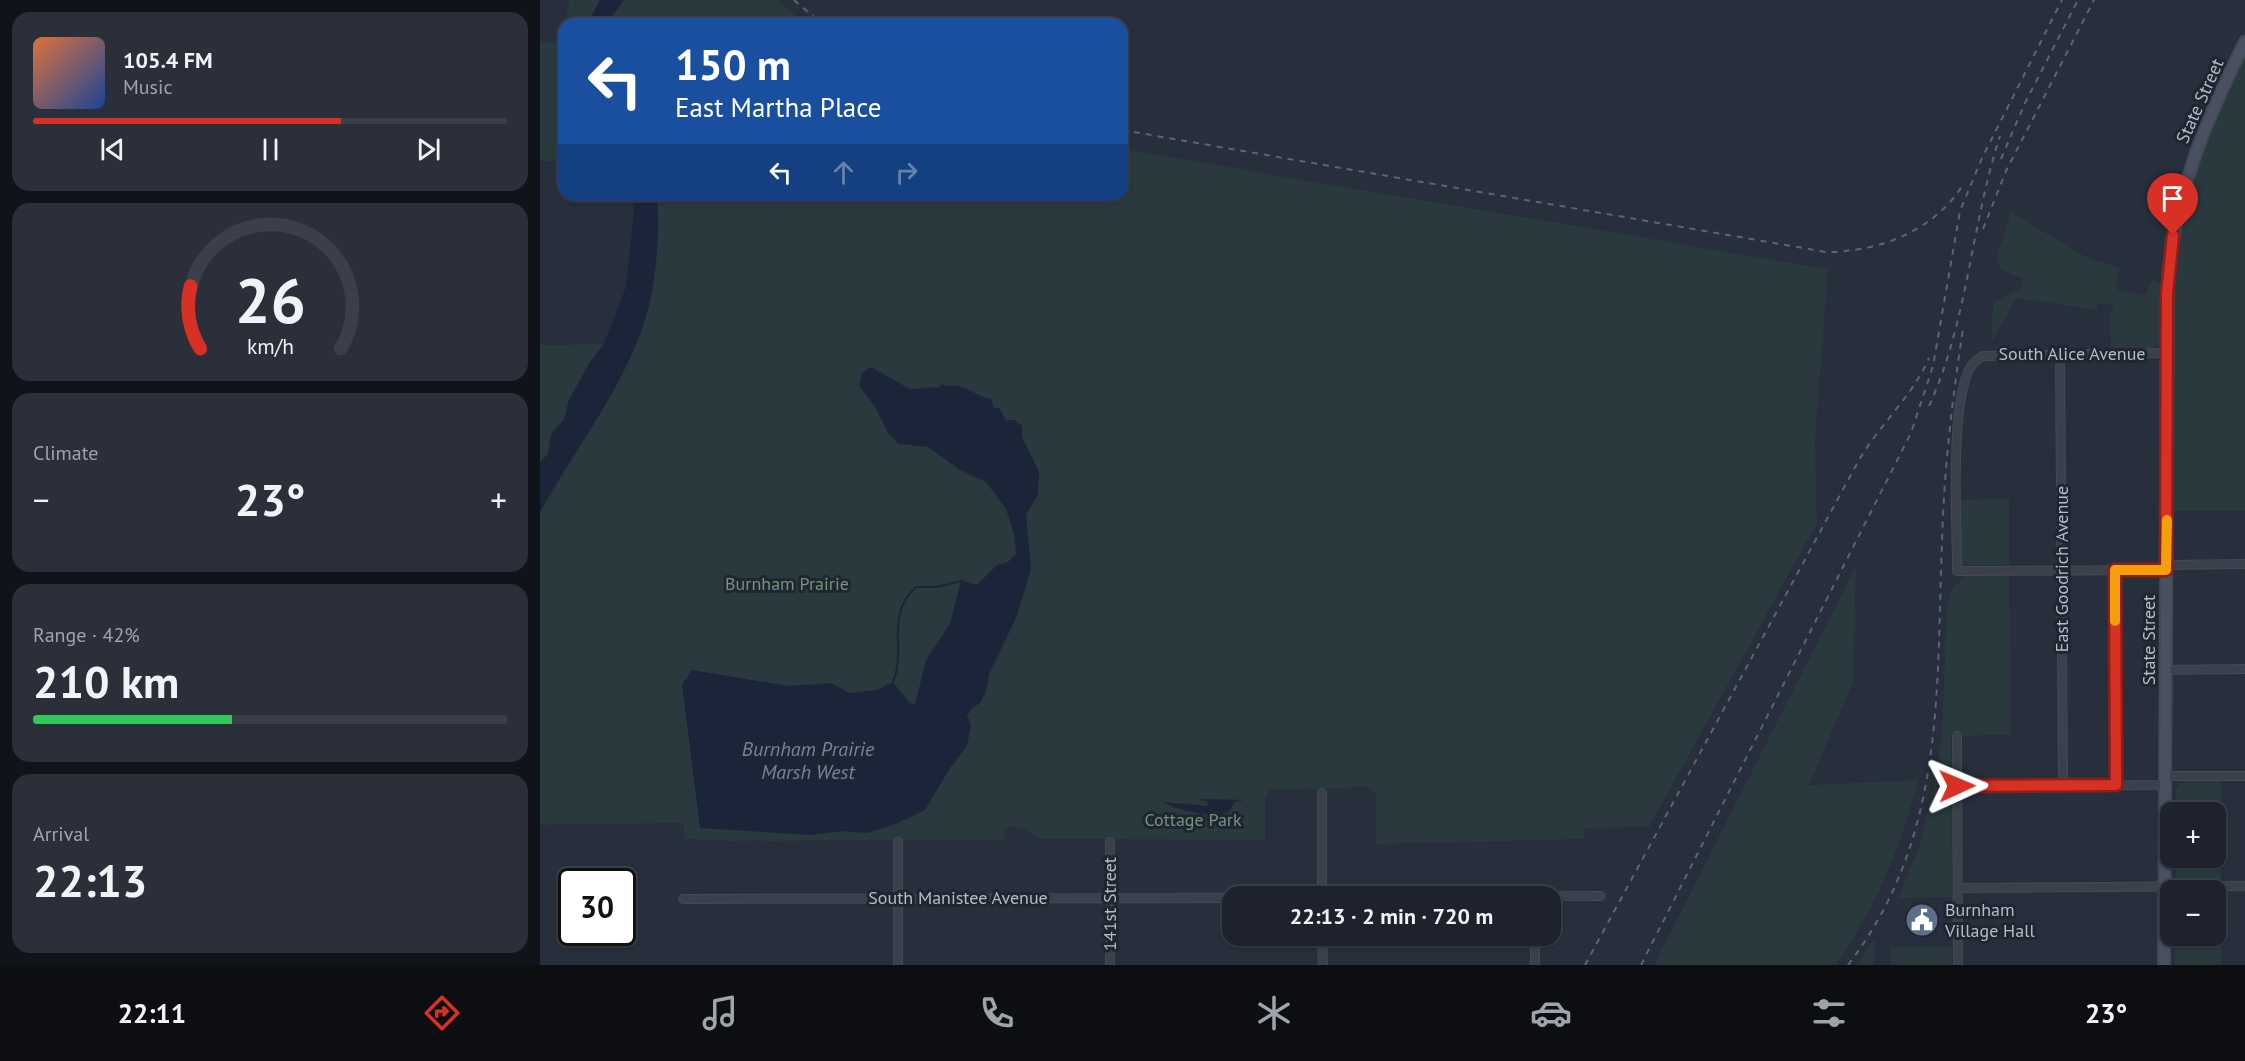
<!DOCTYPE html>
<meta charset="utf-8">
<style>
:root{--surface:#1d222d;--page:#2a2f39;--text:#f1f3f6;--muted:#a0a4aa;--line:#3b3f49;--accent:#d93025}
body{margin:0;font-family:"PT Sans",sans-serif;background:var(--page);color:var(--text);height:100vh;display:flex;flex-direction:column;font-size:22px;white-space:nowrap}
*{box-sizing:border-box;margin:0}
p{font-size:20px;color:var(--muted)}
.icon{flex:none;width:33px;height:33px;fill:none;stroke:currentColor;stroke-width:2;stroke-linecap:round;stroke-linejoin:round}
.map{position:relative;flex:1;overflow:hidden}
.sheet{display:flex;flex-direction:column;gap:12px;padding:12px;background:#101319;width:540px}
.sheet>*{flex:none}
.top-card{position:absolute;left:18px;top:18px;width:570px;height:183px;border-radius:18px;box-shadow:0 2px 4px #0004,0 0 0 2px var(--line);background:#1a4fa0;color:#fff;overflow:hidden}
.controls{position:absolute;left:1620px;top:802px;display:grid;gap:12px}
.controls a{display:grid;place-items:center;width:66px;height:66px;border-radius:12px;background:var(--surface);box-shadow:0 2px 4px #0004,0 0 0 2px var(--line);font-size:30px}
.speed{position:absolute;left:18px;top:868px;display:flex;gap:12px;font-size:30px;font-weight:700;text-align:center}
.speed>*{display:grid;place-content:center;width:78px;height:78px;border-radius:50%;background:var(--surface);box-shadow:0 2px 4px #0004,0 0 0 2px var(--line);line-height:1}
.speed .limit{border:3px solid #111;border-radius:9px;background:#fff;color:#111}
.pin{position:absolute;display:grid;place-items:center;width:51px;height:51px;color:#fff;margin:-62px -26px;border-radius:50% 50% 50% 0;rotate:-45deg;box-shadow:0 0 6px #0007}
.pin .icon{rotate:45deg}
.me{position:absolute;width:66px;margin:-33px;rotate:89deg;stroke-linejoin:round;filter:drop-shadow(0 0 4px #0008)}
.turn{display:flex;align-items:center;gap:21px;height:126px;padding:0 18px;font-size:27px}
.turn .icon{width:78px;height:78px;stroke-width:2.5}
.turn b{display:block;font-size:42px;line-height:51px}
.lanes{display:flex;align-items:center;height:57px;padding:0 18px;background:#0003;justify-content:center;gap:30px;direction:ltr}
.lanes .off{opacity:.35}
.big{font-size:45px;font-weight:800;line-height:1.1}
.sheet .tile{flex:1;display:flex;flex-direction:column;justify-content:center;gap:9px;min-width:0;padding:0 21px;border-radius:18px;background:var(--page)}
.sheet .dial{align-items:center;gap:0}
.dial svg{height:156px;overflow:visible;fill:none;stroke:var(--line);stroke-width:7;stroke-linecap:round;text-anchor:middle}
.dial text{fill:var(--text);stroke:none}
.song{display:flex;align-items:center;gap:18px}
.cover{width:72px;height:72px;border-radius:9px;background:linear-gradient(135deg,hsl(20 70% 55%),hsl(220 70% 35%))}
.played{height:6px;border-radius:3px;background:linear-gradient(90deg,var(--accent) 65%,var(--line) 65%)}
.keys{display:flex;justify-content:space-around;direction:ltr}
.heat{display:flex;justify-content:space-between;align-items:center;font-size:33px;direction:ltr}
.charge{height:9px;border-radius:4px;background:linear-gradient(90deg,#34c759 42%,var(--line) 0)}
.trip{position:absolute;left:682px;top:886px;width:339px;height:60px;border-radius:18px;background:var(--surface);box-shadow:0 2px 4px #0004,0 0 0 2px var(--line);font-weight:800;line-height:60px;text-align:center}
.tabs{display:flex;height:96px;justify-content:space-around;align-items:center;background:#0c0e12;color:var(--muted)}
.tabs .icon{width:42px;height:42px}
.tabs .on{color:var(--accent)}
.tabs b{font-size:27px;color:var(--text)}
main{display:flex;flex:1;min-height:0}
.map>svg:first-child{display:block}
.green{fill:#29393d}
.water{fill:#1b2539}
.lines{fill:none;stroke-linecap:round;stroke-linejoin:round}
.stream{stroke:#1b2539;stroke-width:2}
.street-casing{stroke:#434a55;stroke-width:10}
.secondary-casing{stroke:#434a55;stroke-width:14}
.street{stroke:#3a414c;stroke-width:8}
.secondary{stroke:#49505f;stroke-width:10}
.rail{stroke:#5d6473;stroke-width:2;stroke-dasharray:6 6;stroke-linecap:butt}
.route-casing{stroke:#8d1f18;stroke-width:15}
.route{stroke:#d93025;stroke-width:10}
.slow{stroke:#f59e0b;stroke-width:10}
.labels{text-anchor:middle;stroke-width:6;stroke-linejoin:round;paint-order:stroke}
.street-label{font-size:18px;fill:#b6bcc7;stroke:#1f2631}
.park-label{font-size:18px;fill:#70967b;stroke:#1f2631}
.poi-label{font-size:18px;fill:#b6bcc7;stroke:#1f2631;text-anchor:start}
.water-label{font-size:20px;font-style:italic;fill:#7384a3;stroke:#1f2631}
</style>
<main>
<section class="sheet">
<div class="tile">
<div class="song"><i class="cover"></i><div><b>105.4 FM</b><p>Music</p></div></div>
<div class="played"></div>
<div class="keys"><svg class="icon" aria-label="previous" viewBox="0 0 24 24"><path d="M18 5L8 12l10 7zM5 5v14"/></svg><svg class="icon" aria-label="pause" viewBox="0 0 24 24"><path d="M8 5v14M16 5v14"/></svg><svg class="icon" aria-label="next" viewBox="0 0 24 24"><path d="M6 5l10 7-10 7zM19 5v14"/></svg></div>
</div>
<div class="tile dial"><svg viewBox="0 0 100 80">
<path d="M14 69A42 42 0 1 1 86 69"/>
<path d="M14 69A42 42 0 0 1 9 37" stroke="#d93025"/>
<text x="50" y="56" font-size="32" font-weight="700">26</text>
<text x="50" y="72" font-size="11">km/h</text>
</svg></div>
<div class="tile"><p>Climate</p>
<div class="heat"><a>−</a><b class="big">23°</b><a>+</a></div>
</div>
<div class="tile"><p>Range · 42%</p><b class="big">210 km</b><div class="charge"></div></div>
<div class="tile"><p>Arrival</p><b class="big">22:13</b></div>
</section>
<div class="map">
<svg width="1705" height="965" viewBox="0 0 1705 965">
<rect width="100%" height="100%" fill="#272e3c"/>
<path class="green" d="M 29,0 L 60,0 L 47,24 L 25,24 Z
M 84,0 L 238,0 L 265,24 L 66,24 Z
M 24,28 L 24,161 L 0,161 L 0,42 L 22,42 Z
M 1705,51 L 1705,511 L 1634,511 L 1627,314 L 1636,245 L 1657,157 Z
M 582,149 L 1288,269 L 1275,441 L 1277,523 L 1109,827 L 1044,828 L 1044,839 L 836,844 L 836,795 L 828,787 L 730,790 L 725,798 L 725,840 L 500,839 L 483,828 L 467,827 L 464,832 L 465,840 L 189,841 L 144,839 L 144,823 L 0,825 L 0,512 L 88,361 C 110,312 122,249 116,195 L 582,195 Z
M 1471,212 L 1546,257 L 1580,268 L 1576,281 L 1578,290 L 1605,295 L 1612,280 L 1622,284 L 1621,343 L 1611,348 L 1571,349 L 1570,314 L 1574,306 L 1558,303 L 1557,310 L 1476,298 L 1451,344 L 1453,302 L 1478,290 L 1483,284 L 1483,279 L 1461,270 L 1456,260 Z
M 64,344 L 50,362 L 29,400 L 24,420 L 15,427 L 9,440 L 8,454 L 0,462 L 0,345 Z
M 1469,498 L 1469,565 L 1423,565 L 1419,560 L 1420,500 Z
M 1316,566 L 1313,682 L 1269,785 L 1378,780 C 1359,853 1338,902 1296,965 L 1114,965 Z
M 1425,576 L 1469,576 L 1471,735 L 1411,736 L 1412,897 L 1358,898 L 1379,848 L 1397,772 L 1402,733 L 1407,608 L 1413,588 Z
M 1647,781 L 1681,781 L 1681,882 L 1643,881 L 1636,879 L 1635,858 L 1676,858 L 1676,813 L 1636,813 L 1636,788 L 1639,784 Z
M 1676,891 L 1681,891 L 1681,965 L 1635,965 L 1635,936 L 1676,936 Z
M 1335,938 L 1334,965 L 1317,965 Z
M 1351,947 L 1412,947 L 1412,965 L 1351,965 Z"/>
<path class="water" d="M 60,0 L 84,0 L 66,24 L 47,24 Z
M 93,195 L 116,195 L 117,197 C 120,242 116,295 99,337 C 75,399 32,455 0,512 L 0,462 L 8,454 L 12,433 L 24,420 L 29,400 L 50,362 L 64,344 L 86,287 L 94,212 Z
M 331,367 L 370,389 L 400,387 L 402,384 C 408,387 412,385 417,386 C 430,388 438,397 451,399 L 454,408 L 459,408 L 466,420 L 475,420 L 482,426 L 482,437 L 499,472 L 498,495 L 486,515 L 491,569 L 476,618 L 449,674 L 446,692 L 440,703 L 431,709 L 427,716 L 431,725 L 427,746 L 410,768 L 385,810 L 358,823 L 328,833 L 303,831 L 271,835 L 160,828 L 142,685 L 152,670 L 249,686 L 291,683 L 309,693 L 337,690 L 353,682 L 369,702 L 375,705 L 386,660 L 410,624 L 421,581 L 437,585 L 457,565 L 468,562 L 476,554 L 474,534 L 466,509 L 446,482 L 420,470 L 388,447 L 359,444 L 348,433 L 334,405 L 319,386 L 322,373 Z
M 659,800 L 664,799 L 704,800 L 695,802 L 689,812 C 670,819 635,809 622,802 L 669,806 L 666,801 Z"/>
<g class="lines">
<path class="stream" d="M 353,682 C 367,649 344,617 376,587 L 397,587 L 421,581 L 432,585"/>
<g class="street-casing">
<path id="street" d="M 1520,353 L 1523,785
M 1626,565 L 1705,564
M 1575,570 L 1576,785
M 1626,570 L 1417,571 C 1417,521 1410,416 1428,372 C 1431,365 1436,360 1443,356 L 1627,353
M 1626,670 L 1705,669
M 1417,736 L 1418,965
M 1625,776 L 1705,776
M 1417,786 L 1625,785
M 782,793 L 782,897
M 358,842 L 358,965
M 570,842 L 570,965
M 1418,888 L 1705,886
M 801,897 L 1061,896
M 143,899 L 693,898
M 782,936 L 783,965
M 995,936 L 995,965"/>
</g>
<g class="secondary-casing">
<path id="secondary" d="M 1624,965 L 1628,273 C 1639,184 1665,122 1705,42"/>
</g>
<use href="#street" class="street"/>
<use href="#secondary" class="secondary"/>
<path class="rail" d="M 254,0 L 282,24
M 582,130 L 1286,252 C 1340,252 1396,230 1424,183
M 1461,159 L 1485,103 L 1538,0
M 1443,229 L 1466,171 L 1554,0
M 1389,406 C 1428,321 1431,225 1460,136
M 1045,965 L 1319,460 C 1340,424 1372,397 1389,358
M 1101,965 L 1371,433 L 1393,366 L 1420,211 L 1442,158 L 1522,0
M 1308,965 C 1406,837 1396,693 1402,542 C 1404,470 1412,400 1423,329"/>
</g>
<g class="lines">
<g class="route-casing">
<path id="route" d="M 1417,786 L 1576,785 L 1575,570 L 1626,570 L 1627,294 L 1633,235"/>
</g>
<use href="#route" class="route"/>
<path class="slow" d="M 1575,621 L 1575,570 L 1626,570 L 1627,520"/>
</g>
<defs>
<g id="civic-disc" transform="scale(1.725)"><circle r="9.5" fill="#5c6f8a" stroke="#1f2631"/><path d="M-.6-6.5H3V-4.5H.6V-3L4-1V1h2V6H-6V1h2V-1L-.6-3ZM-1.2 2.5V6h2.4V2.5Z" fill="#fff"/></g>
</defs>
<g fill-rule="evenodd">
<use href="#civic-disc" x="1382" y="920"/>
</g>
<g class="labels">
<g class="street-label">
<text transform="translate(1660 101) rotate(-66)" y="6">State Street</text>
<text x="1532" y="360">South Alice Avenue</text>
<text transform="translate(1522 569) rotate(-90)" y="6">East Goodrich Avenue</text>
<text transform="translate(1609 640) rotate(-90)" y="6">State Street</text>
<text x="418" y="904">South Manistee Avenue</text>
<text transform="translate(570 904) rotate(-90)" y="6">141st Street</text>
</g>
<g class="park-label">
<text x="247" y="590">Burnham Prairie</text>
<text x="653" y="826">Cottage Park</text>
</g>
<g class="poi-label">
<text x="1405" y="916">Burnham<tspan x="1405" dy="21">Village Hall</tspan></text>
</g>
<g class="water-label">
<text x="268" y="756">Burnham Prairie<tspan x="268" dy="23">Marsh West</tspan></text>
</g>
</g>
</svg>
<div class="controls">
<a>+</a>
<a>−</a>
</div>
<div class="speed"><div class="limit">30</div></div>
<div class="pin" style="left:1633px;top:235px;background:#d93025"><svg class="icon" aria-label="arrive" viewBox="0 0 24 24"><path d="M6 21V4h12l-3 4 3 4H6"/></svg></div>
<svg class="me" style="left:1417px;top:786px" viewBox="-20 -20 40 40"><path d="M0-17L14 15 0 8-14 15z" fill="#d93025" stroke="#fff" stroke-width="4"/></svg>
<div class="trip">22:13 · 2 min · 720 m</div>
<div class="top-card">
<div class="turn"><svg class="icon" aria-label="left" viewBox="0 0 24 24"><path d="M17 20v-9H6M10 6l-5 5 5 5"/></svg><div><b>150 m</b>East Martha Place</div></div>
<div class="lanes"><svg class="icon" aria-label="left" viewBox="0 0 24 24"><path d="M17 20v-9H6M10 6l-5 5 5 5"/></svg><svg class="icon off" aria-label="ahead" viewBox="0 0 24 24"><path d="M12 20V5M6 11l6-6 6 6"/></svg><svg class="icon off" aria-label="right" viewBox="0 0 24 24"><path d="M7 20v-9h11M14 6l5 5-5 5"/></svg></div>
</div>
</div>
</main>
<nav class="tabs">
<b>22:11</b>
<svg class="icon on" aria-label="directions" viewBox="0 0 24 24"><path d="M12 3l9 9-9 9-9-9zM9 14v-3h6M13 9l2 2-2 2"/></svg>
<svg class="icon" aria-label="music" viewBox="0 0 24 24"><path d="M9 18V5l10-2v13"/><circle cx="6" cy="18" r="3"/><circle cx="16" cy="16" r="3"/></svg>
<svg class="icon" aria-label="phone" viewBox="0 0 24 24"><path d="M5 4h4l2 5-3 2q2 4 5 5l2-3 5 2v4C11 20 4 13 5 4z"/></svg>
<svg class="icon" aria-label="climate" viewBox="0 0 24 24"><path d="M12 3v18M4 7l16 10M4 17L20 7"/></svg>
<svg class="icon" aria-label="car" viewBox="0 0 24 24"><path d="M5 17H2v-5l4-1 3-4h7l3 4 3 1v5h-3M9 17h6M6 11h13"/><circle cx="7" cy="17" r="2"/><circle cx="17" cy="17" r="2"/></svg>
<svg class="icon" aria-label="filters" viewBox="0 0 24 24"><path d="M4 7h16M4 17h16"/><circle cx="9" cy="7" r="2"/><circle cx="15" cy="17" r="2"/></svg>
<b>23°</b>
</nav>
